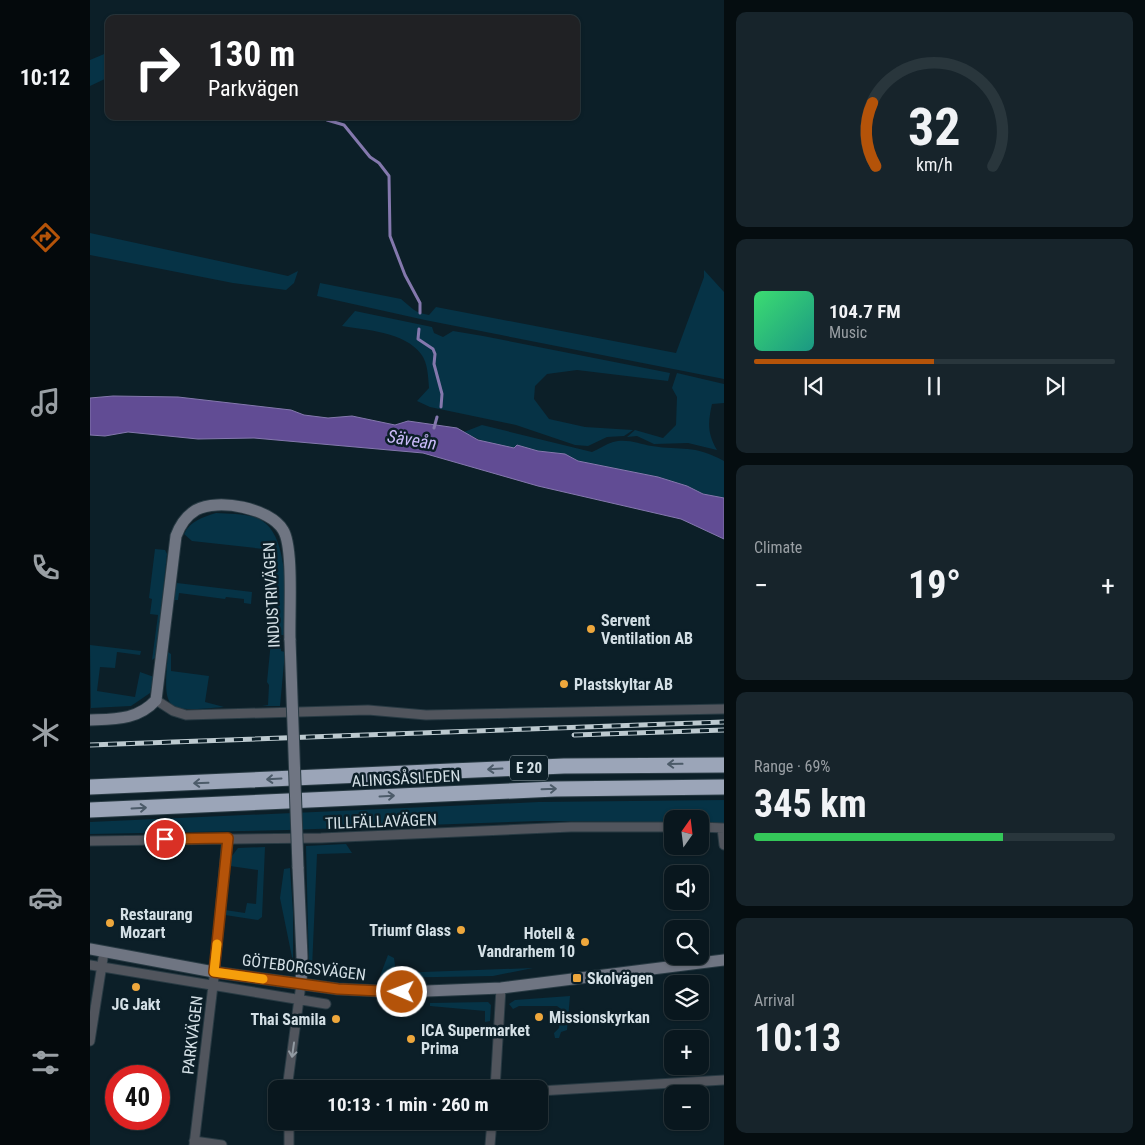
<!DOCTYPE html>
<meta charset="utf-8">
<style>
:root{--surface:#09171e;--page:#17242b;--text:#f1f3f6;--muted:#999fa4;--line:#29363c;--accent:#b45309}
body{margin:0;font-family:"Roboto Condensed",sans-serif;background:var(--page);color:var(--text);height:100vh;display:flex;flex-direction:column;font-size:19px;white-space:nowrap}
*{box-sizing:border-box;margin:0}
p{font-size:16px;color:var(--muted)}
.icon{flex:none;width:28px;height:28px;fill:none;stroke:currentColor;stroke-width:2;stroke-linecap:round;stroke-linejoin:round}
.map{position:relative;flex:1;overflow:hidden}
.panel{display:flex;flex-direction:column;gap:12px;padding:12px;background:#050d10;width:421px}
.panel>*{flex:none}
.guide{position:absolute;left:15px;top:15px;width:475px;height:105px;border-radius:10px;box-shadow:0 1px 4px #0004,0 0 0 1px var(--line);background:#202124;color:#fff;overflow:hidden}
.needle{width:32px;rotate:14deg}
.buttons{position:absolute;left:574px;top:810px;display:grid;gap:10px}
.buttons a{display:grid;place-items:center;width:45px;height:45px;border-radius:10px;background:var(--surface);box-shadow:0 1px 4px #0004,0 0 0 1px var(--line);font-size:25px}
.speed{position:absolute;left:15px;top:1065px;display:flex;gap:10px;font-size:25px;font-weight:700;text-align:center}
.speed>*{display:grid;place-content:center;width:65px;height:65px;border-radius:50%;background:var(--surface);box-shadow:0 1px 4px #0004,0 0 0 1px var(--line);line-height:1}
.speed .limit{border:8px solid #d22;background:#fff;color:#111}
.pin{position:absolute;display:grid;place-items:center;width:42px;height:42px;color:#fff;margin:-21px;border:2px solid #fff;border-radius:50%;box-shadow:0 1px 5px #0007}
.me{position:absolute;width:55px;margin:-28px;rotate:271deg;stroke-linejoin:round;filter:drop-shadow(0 0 4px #0008)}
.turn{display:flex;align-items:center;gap:18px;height:105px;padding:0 20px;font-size:22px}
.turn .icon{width:65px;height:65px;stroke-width:2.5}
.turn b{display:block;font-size:35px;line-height:42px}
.big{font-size:38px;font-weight:700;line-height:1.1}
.panel .tile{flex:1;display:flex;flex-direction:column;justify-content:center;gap:8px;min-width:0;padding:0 18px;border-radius:10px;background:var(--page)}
.panel .dial{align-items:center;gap:0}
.dial svg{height:130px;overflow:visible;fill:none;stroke:var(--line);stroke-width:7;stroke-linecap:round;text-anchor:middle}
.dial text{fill:var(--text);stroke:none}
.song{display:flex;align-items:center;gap:15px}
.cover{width:60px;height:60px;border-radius:8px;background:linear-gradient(135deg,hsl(140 70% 55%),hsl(170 70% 35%))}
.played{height:5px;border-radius:2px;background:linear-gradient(90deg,var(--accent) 50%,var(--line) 50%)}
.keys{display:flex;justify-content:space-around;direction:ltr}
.heat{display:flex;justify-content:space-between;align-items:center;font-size:28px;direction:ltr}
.charge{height:8px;border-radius:4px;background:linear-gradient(90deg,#34c759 69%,var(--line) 0)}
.trip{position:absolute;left:178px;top:1080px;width:280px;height:50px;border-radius:10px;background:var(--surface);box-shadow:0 1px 4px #0004,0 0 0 1px var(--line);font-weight:700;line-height:50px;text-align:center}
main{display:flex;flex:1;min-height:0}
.tab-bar{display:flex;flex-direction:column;width:90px;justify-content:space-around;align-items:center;background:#04090c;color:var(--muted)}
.tab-bar .icon{width:35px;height:35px}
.tab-bar .selected{color:var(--accent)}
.tab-bar b{font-size:22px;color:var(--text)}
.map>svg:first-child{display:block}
.green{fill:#063346}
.water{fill:#614c94;stroke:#8478ad}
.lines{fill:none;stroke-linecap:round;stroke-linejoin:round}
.stream{stroke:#8478ad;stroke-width:3}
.street-casing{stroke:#283a43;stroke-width:11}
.secondary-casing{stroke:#283a43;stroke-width:13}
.highway-casing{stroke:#283a43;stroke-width:17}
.street{stroke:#51555d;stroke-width:9}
.secondary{stroke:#6f7582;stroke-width:11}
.highway{stroke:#9ba5b8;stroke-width:15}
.rail-casing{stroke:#bcc9cf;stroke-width:5}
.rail{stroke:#0c1f28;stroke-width:3;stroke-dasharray:9;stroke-linecap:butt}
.secondary-bridge-casing{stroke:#283a43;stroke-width:13;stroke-linecap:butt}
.secondary-bridge{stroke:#6f7582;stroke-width:11}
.oneway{stroke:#4c5b69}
.oneway2{stroke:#929aa2}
.route-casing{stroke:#753606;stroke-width:12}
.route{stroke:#b45309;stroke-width:9}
.slow{stroke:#f59e0b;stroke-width:9}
.poi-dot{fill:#eea73c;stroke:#0c1f28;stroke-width:2}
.labels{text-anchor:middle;stroke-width:5;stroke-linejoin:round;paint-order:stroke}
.shield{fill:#0c1f28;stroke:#98a6ad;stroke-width:1}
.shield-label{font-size:15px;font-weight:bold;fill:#d4e0e6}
.street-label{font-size:16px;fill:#d4e0e6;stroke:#0c1f28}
.poi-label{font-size:16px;font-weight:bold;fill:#d4e0e6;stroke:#0c1f28;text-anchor:start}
.water-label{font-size:18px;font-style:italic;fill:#cabbf9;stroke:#0c1f28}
</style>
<main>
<nav class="tab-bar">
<b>10:12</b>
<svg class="icon selected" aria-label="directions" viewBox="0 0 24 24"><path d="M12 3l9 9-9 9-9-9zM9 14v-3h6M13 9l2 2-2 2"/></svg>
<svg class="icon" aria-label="music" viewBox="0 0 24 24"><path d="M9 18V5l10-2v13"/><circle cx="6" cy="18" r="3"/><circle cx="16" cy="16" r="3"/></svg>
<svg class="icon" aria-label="phone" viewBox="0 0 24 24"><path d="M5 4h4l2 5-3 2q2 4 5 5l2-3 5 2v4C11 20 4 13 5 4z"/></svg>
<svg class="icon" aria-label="climate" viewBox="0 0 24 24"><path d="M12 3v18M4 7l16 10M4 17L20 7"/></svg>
<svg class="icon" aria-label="car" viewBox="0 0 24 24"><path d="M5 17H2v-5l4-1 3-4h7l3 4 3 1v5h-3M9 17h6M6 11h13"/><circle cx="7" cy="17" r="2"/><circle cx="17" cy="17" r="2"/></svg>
<svg class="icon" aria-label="filters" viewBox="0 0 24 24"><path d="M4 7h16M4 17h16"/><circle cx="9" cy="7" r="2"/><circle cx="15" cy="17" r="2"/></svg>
</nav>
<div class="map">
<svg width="634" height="1145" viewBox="0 0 634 1145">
<rect width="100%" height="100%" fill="#0c1f28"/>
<path class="green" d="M 19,52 L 19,77 L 0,86 L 0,60 Z
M 0,233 L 198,276 L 208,271 L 204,283 L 196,290 L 143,283 L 0,255 Z
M 614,270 L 634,292 L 634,379 L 335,320 L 227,296 L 230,283 L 311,299 C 322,308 325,313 339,315 L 346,307 L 586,353 L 614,277 Z
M 265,311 L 342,327 L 344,333 L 353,337 L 363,331 L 393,336 L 580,373 L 578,381 L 487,370 L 457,374 L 445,386 L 444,399 L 459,419 L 495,427 L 543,430 L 534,436 L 517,437 L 498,446 L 485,445 L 426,425 L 340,407 L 327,401 L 339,388 C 338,377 338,363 331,354 C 315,332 276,330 252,326 Z
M 587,373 L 634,384 L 634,403 L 622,404 C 618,422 617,433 627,450 L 598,443 L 564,444 L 547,436 L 537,437 L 545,430 L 573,438 L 586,425 L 587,397 L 582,388 Z
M 392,425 L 502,452 C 509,449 516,444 523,442 C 537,438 549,444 562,446 C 592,451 603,444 634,461 L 634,498 L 613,494 L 597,486 L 568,477 L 488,461 L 475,454 L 448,451 L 427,445 L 424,448 C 409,447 387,440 374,432 Z
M 126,513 C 139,514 156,513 169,519 C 201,534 195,605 195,635 L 191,635 L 191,651 L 195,652 L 190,706 L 172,706 L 178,705 L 179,685 L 177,682 L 184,610 L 180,608 L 183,550 L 102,541 L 94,534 C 100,521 113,517 126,513 Z
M 65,549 L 75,550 L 77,554 L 66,657 L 62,660 L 68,615 L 60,614 L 62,599 L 59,598 Z
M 87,583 L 162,592 L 161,604 L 154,603 L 154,599 L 136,597 L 135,599 L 89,593 L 88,600 L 84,600 L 83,597 Z
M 0,645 L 51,651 L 50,655 L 27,652 L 25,668 L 10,667 L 7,691 L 45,697 L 50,672 L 64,677 L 60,693 L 41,706 L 1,708 Z
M 78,652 L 81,654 L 81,671 L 119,676 L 115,702 L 134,707 C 74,712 73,713 78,652 Z
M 634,800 L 634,823 L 610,823 L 610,819 L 582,819 L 582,822 L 448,821 L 198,830 L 0,834 L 0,822 L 449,802 Z
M 256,844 L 262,853 L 227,854 L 222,968 L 268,975 L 269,968 L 275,973 L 275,976 L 271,978 L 221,972 L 219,968 L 216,846 Z
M 175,847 L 172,917 L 168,920 L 135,915 L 135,910 L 155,913 L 157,903 L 166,904 L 168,870 L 140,866 L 142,856 L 148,848 Z
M 200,868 L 203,912 L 203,962 L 190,898 L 194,869 Z
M 298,955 L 304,958 L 306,973 L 443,968 L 403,976 L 293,978 L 290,976 Z
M 480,996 L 477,1030 L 471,1032 L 469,1038 L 465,1038 L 464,1033 L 469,1028 L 471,1009 L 467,1006 L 429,1006 L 423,1009 L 419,1004 L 425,1000 Z
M 398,1002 L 401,1005 L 400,1021 L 395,1022 L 395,1011 L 340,1006 L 340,1003 Z"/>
<path class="water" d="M 23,396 L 88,397 L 201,410 L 214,415 L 238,418 L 262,416 L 305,425 L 318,421 L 367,428 L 388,440 L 424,448 L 427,445 L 448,451 L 475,454 L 488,461 L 568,477 L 597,486 L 613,494 L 634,498 L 634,539 L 591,519 L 448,486 L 333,453 L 164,438 L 108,439 L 38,432 L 15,436 L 0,435 L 0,398 Z"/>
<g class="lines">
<path class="stream" d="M 237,120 L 254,125 L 280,157 L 289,163 L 299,176 L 300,236 L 315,275 L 330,303 L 330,313
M 329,329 L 328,339 L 343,349 L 345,354 L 344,364 L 352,394 L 351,407
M 344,428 L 347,417"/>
<g class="street-casing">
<path id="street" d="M 66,700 L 83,711 L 96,715 L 278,710 L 336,715 L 634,709
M 610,827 L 634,828
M 632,828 L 634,845
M 0,841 L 231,838 L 481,827 L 582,827
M 0,965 L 236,1004
M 0,1041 L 14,952
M 197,1089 L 211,984
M 405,1089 L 411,988
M 449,1091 L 634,1080
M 104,1141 L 132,1145
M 104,1145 L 124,977 L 137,838
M 199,1145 L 199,1121
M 400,1145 L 402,1121"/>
</g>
<g class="secondary-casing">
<path id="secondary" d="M 0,720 C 25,719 48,720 66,700 L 86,536 C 90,525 96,516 106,510 C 128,498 180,508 193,530 C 204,547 199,617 200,640
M 208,867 L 212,957 L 211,984
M 0,949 L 124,972 L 248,989 L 312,992 L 411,988 L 634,960"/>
</g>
<g class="highway-casing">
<path id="highway" d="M 0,787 L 474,766 L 634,765
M 0,810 L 465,789 L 634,787"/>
</g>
<use href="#street" class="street"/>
<use href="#secondary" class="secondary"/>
<use href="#highway" class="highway"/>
<g class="rail-casing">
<path id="rail" d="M 484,735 L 634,730
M 0,745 L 634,722"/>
</g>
<use href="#rail" class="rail"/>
<g class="secondary-bridge-casing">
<path id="secondary-bridge" d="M 200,640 L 208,867"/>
</g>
<use href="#secondary-bridge" class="secondary-bridge"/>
</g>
<defs><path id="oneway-shaft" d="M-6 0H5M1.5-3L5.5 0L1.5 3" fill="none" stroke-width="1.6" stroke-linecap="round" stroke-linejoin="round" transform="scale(1.25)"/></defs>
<g class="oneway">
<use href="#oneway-shaft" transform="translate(585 764) rotate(179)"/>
<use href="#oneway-shaft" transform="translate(405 769) rotate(177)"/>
<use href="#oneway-shaft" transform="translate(184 779) rotate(177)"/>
<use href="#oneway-shaft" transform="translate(111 783) rotate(178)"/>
<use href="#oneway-shaft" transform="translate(459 789) rotate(-2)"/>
<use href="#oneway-shaft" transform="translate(297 796) rotate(-3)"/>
<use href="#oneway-shaft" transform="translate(49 808) rotate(-3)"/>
</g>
<use class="oneway2" href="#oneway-shaft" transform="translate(203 1050) rotate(98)"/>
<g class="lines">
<g class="route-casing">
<path id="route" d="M 75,839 L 138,838 L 124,972 L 248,989 L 312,992"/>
</g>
<use href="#route" class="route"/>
<path class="slow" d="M 127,944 L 124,972 L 173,979"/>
</g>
<g class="poi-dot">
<circle cx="501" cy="629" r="5"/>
<circle cx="474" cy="684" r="5"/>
<circle cx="20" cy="923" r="5"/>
<circle cx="371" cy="930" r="5"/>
<circle cx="495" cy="942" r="5"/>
<rect x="482" y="973" width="10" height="10" rx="2.5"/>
<circle cx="46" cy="987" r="5"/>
<circle cx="449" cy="1017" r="5"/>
<circle cx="246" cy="1019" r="5"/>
<circle cx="321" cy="1039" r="5"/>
</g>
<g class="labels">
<rect class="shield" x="420" y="755.5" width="38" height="25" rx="4"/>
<g class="shield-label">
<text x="439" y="773">E 20</text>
</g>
<g class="street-label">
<text transform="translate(181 595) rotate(-93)" y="6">INDUSTRIVÄGEN</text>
<text transform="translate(316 778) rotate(-3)" y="6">ALINGSÅSLEDEN</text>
<text transform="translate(291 821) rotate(-2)" y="6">TILLFÄLLAVÄGEN</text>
<text transform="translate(214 967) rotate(7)" y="6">GÖTEBORGSVÄGEN</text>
<text transform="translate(102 1035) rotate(-83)" y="6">PARKVÄGEN</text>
</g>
<g class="poi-label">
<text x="511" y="626">Servent<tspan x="511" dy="18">Ventilation AB</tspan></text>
<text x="484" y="690">Plastskyltar AB</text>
<text x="30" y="920">Restaurang<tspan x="30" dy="18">Mozart</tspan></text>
<text x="361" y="936" text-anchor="end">Triumf Glass</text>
<text x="485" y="939" text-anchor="end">Hotell &amp;<tspan x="485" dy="18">Vandrarhem 10</tspan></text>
<text x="497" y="984">Skolvägen</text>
<text x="46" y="1010" text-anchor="middle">JG Jakt</text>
<text x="459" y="1023">Missionskyrkan</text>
<text x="236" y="1025" text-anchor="end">Thai Samila</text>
<text x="331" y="1036">ICA Supermarket<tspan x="331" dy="18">Prima</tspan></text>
</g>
<g class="water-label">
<text transform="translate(322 440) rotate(9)" y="6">Säveån</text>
</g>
</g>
</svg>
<div class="buttons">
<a><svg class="needle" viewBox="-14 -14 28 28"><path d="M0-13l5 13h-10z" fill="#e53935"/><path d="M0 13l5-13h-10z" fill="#999fa4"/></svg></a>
<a><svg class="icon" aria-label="sound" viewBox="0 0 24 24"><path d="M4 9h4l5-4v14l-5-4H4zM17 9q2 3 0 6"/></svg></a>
<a><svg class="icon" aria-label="search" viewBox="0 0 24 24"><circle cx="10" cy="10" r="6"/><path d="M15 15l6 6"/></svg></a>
<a><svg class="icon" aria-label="layers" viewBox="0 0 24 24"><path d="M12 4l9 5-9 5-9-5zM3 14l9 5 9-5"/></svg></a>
<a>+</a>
<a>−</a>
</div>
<div class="speed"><div class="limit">40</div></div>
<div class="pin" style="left:75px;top:839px;background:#d93025"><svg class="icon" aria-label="arrive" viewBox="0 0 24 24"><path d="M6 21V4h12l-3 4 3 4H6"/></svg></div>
<svg class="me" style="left:312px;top:992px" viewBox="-20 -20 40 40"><circle r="17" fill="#b45309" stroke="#fff" stroke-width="3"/><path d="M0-11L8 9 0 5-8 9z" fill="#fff"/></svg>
<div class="trip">10:13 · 1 min · 260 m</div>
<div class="guide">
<div class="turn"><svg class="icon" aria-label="right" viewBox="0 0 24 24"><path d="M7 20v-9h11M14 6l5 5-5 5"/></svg><div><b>130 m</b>Parkvägen</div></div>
</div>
</div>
<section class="panel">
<div class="tile dial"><svg viewBox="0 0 100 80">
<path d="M14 69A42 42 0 1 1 86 69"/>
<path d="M14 69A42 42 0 0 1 12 30" stroke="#b45309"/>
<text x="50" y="56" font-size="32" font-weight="700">32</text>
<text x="50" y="72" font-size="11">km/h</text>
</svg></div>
<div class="tile">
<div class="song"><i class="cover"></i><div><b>104.7 FM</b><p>Music</p></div></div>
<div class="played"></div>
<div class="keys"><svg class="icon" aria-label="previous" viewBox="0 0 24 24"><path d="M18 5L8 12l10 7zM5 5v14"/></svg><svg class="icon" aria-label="pause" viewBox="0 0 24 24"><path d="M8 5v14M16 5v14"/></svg><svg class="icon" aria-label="next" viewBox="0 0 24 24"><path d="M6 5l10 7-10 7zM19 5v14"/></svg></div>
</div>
<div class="tile"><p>Climate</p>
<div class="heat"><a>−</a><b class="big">19°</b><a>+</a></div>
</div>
<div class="tile"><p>Range · 69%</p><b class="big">345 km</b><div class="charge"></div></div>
<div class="tile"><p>Arrival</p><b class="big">10:13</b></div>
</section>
</main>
